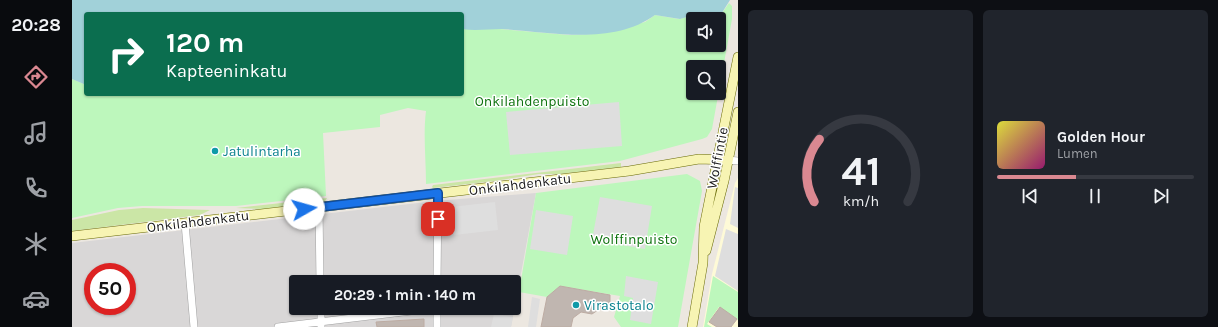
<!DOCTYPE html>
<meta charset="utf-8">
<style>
:root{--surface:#171b24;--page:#20242c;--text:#f1f3f6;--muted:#9ea1a6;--line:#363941;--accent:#da8891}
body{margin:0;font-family:Karla,sans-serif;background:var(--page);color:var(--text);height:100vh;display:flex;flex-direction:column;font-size:15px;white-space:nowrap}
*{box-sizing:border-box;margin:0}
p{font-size:13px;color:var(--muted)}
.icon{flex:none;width:22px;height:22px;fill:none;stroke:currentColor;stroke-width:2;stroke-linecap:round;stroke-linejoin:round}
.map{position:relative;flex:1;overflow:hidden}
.sheet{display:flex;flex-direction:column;gap:10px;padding:10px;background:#0d0f14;width:480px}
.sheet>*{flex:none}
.banner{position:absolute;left:12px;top:12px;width:380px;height:84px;border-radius:4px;box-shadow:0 1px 3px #0004;background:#0b6e4f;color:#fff;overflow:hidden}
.tools{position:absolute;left:614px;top:12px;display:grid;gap:8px}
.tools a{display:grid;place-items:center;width:40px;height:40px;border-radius:4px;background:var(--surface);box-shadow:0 1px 3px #0004;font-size:20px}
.speed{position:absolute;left:12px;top:263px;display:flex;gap:8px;font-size:20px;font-weight:700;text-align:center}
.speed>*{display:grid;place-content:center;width:52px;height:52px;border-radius:50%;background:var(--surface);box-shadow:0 1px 3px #0004;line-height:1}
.speed .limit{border:6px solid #d22;background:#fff;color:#111}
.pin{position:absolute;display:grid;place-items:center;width:34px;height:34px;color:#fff;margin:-17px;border-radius:8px;box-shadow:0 2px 6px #0006}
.me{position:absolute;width:44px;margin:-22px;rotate:83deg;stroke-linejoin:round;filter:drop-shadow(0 0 3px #0008)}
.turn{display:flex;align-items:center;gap:14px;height:84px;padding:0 16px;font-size:18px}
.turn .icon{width:52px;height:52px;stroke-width:2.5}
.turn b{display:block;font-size:28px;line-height:34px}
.sheet .widget{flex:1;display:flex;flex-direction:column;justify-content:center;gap:6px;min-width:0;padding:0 14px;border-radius:6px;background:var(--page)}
.sheet .dial{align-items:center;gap:0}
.dial svg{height:104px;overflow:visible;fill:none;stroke:var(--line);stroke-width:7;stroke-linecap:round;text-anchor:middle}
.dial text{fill:var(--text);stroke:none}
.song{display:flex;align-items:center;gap:12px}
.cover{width:48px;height:48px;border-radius:6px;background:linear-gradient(135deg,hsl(60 70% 55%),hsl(320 70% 35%))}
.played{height:4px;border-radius:2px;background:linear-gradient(90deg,var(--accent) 40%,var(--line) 40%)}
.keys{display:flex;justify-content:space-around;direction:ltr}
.sheet .tiles{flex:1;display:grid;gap:10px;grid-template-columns:repeat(2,1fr)}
.trip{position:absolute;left:217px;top:275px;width:232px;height:40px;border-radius:4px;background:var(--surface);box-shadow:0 1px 3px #0004;font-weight:700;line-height:40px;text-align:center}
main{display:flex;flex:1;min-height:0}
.menu{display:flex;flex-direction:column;width:72px;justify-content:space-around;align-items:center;background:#090b0e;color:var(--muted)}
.menu .icon{width:28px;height:28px}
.menu .current{color:var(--accent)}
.menu b{font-size:18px;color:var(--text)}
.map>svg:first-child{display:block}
.residential{fill:#d9d7d7;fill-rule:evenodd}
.education{fill:#fefad7}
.grass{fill:#cbe6a6}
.park{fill:#bdf7bc;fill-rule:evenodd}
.parking{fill:#dedede}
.water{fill:#a1d1d9}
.building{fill:#c0b6b0;stroke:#bdaca3}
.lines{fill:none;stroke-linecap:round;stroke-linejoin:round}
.minor-casing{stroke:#a1a1a1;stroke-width:8}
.secondary-casing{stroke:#696b08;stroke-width:10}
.minor{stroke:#fff;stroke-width:7}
.secondary{stroke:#f7f4b3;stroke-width:9}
.route-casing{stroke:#114b97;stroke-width:10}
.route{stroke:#1a73e8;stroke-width:7}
.culture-dot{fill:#0f9aa8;stroke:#fff;stroke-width:1.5}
.labels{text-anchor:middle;stroke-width:3;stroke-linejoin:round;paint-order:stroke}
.park-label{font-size:14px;fill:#0e730e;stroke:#fff}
.culture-label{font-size:14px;fill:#0d838f;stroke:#fff;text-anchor:start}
.street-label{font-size:14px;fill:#1a1a1a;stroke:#fff}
</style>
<main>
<nav class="menu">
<b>20:28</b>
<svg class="icon current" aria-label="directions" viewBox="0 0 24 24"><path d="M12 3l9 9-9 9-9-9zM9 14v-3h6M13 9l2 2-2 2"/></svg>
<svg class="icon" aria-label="music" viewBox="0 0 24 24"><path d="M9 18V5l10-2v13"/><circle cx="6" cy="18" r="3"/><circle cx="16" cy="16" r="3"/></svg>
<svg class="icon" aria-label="phone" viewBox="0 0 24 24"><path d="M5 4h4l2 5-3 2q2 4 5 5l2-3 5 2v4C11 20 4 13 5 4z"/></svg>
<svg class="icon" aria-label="climate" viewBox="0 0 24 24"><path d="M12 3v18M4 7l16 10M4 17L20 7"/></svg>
<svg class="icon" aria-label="car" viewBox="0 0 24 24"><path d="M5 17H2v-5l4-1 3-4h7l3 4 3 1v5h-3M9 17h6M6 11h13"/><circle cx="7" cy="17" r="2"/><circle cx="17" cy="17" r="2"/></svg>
</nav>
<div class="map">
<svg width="666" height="327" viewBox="0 0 666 327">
<rect width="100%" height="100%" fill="#ece7e0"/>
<path class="residential" d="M 464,193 L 439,327 L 0,327 L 0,243 L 363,201 ZM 21,272 L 55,272 L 55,306 L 21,306 ZM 224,282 L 442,282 L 442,308 L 224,308 Z"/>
<path class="education" d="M 666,178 L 666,327 L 631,327 L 640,274 L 663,183 Z"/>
<path class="grass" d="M 549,163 L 549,167 L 487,174 L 467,174 L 422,181 L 361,188 L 360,187 L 361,185 Z
M 255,198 L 253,201 L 191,209 L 164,208 Z
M 71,208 L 138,210 L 128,215 L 0,231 L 0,220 L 47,210 Z"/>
<path class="park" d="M 657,3 L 660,6 L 660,19 L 640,129 L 635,137 L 630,139 L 548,161 L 354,184 C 354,159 351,135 354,111 L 336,108 L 308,115 L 308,127 L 251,133 L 254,196 L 164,206 L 70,206 L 46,208 L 0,218 L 0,79 L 14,85 L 14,94 L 390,94 L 390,29 L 428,29 L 497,35 L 522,34 L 573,22 L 583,15 L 607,19 L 618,16 L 648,16 ZM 621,19 L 647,19 L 647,45 L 621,45 ZM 621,67 L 647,67 L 647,93 L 621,93 Z
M 615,174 L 628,181 L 630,191 L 606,327 L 549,327 L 542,317 L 548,296 L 488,286 L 475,297 L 447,292 L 464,193 Z
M 641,276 L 666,292 L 666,320 L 647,307 L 635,324 L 640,327 L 632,327 Z"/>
<path class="parking" d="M 547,102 L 550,146 L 438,155 L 434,112 Z
M 663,187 L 666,188 L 666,228 L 658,224 Z
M 528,197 L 580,206 L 573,249 L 520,240 Z
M 423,202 L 426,230 L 382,235 L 379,207 Z
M 464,210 L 501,216 L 495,255 L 458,249 Z
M 654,229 L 666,234 L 666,291 L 643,276 Z
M 554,276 L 586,282 L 579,324 L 558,320 L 561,298 L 552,296 Z
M 460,297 L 468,299 L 464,327 L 456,327 Z
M 422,314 L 441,317 L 439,327 L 419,327 Z"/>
<path class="water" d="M 0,0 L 658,0 L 648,16 L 618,16 L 608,19 L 583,15 C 540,46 480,32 430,29 C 417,29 403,31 390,29 L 390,14 L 14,14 L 14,85 L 0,79 Z"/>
<path class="building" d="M 488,286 L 538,295 L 538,302 L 520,314 L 509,312 L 501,318 L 499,327 L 469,327 L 475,297 Z
M 648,307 L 665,319 L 659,327 L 645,327 L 637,322 Z
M 352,319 L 352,327 L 305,327 L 304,322 Z"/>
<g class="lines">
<g class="minor-casing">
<path id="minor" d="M 656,160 L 666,161
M 247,207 L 248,282
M 113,223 L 122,327
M 365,282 L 366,193
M 249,308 L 249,327
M 206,327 L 364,308
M 365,327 L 365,308"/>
</g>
<g class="secondary-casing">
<path id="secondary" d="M 0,236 L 557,171 L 627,159 L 656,160
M 634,251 L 652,181 L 666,112
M 620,327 L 631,263 L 632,227 L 666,57"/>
</g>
<use href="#minor" class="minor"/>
<use href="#secondary" class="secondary"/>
</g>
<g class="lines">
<g class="route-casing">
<path id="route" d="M 232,209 L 366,193 L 366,219"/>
</g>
<use href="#route" class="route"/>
</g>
<g class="culture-dot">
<circle cx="143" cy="151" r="4"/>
<circle cx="504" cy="305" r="4"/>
</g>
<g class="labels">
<g class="park-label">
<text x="460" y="106">Onkilahdenpuisto</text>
<text x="562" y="244">Wolffinpuisto</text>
</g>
<g class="culture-label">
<text x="151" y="156">Jatulintarha</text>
<text x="512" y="310">Virastotalo</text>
</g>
<g class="street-label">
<text transform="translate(645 158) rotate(-79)" y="5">Wolffintie</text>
<text transform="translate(448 184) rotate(-7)" y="5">Onkilahdenkatu</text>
<text transform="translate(126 221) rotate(-7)" y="5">Onkilahdenkatu</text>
</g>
</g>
</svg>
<div class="tools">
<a><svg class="icon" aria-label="sound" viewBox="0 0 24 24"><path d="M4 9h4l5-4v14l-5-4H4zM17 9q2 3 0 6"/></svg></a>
<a><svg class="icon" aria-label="search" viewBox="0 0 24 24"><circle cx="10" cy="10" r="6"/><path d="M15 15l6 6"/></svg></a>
</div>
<div class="speed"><div class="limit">50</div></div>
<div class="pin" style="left:366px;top:219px;background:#d93025"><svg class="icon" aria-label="arrive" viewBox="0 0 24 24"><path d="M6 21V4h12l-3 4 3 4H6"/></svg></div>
<svg class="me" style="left:232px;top:209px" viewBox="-20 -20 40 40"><circle r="19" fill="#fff"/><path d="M0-13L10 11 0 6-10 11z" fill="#1a73e8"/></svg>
<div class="trip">20:29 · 1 min · 140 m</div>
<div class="banner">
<div class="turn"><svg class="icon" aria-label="right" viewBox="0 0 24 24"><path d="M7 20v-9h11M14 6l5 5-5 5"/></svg><div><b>120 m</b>Kapteeninkatu</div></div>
</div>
</div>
<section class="sheet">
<div class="tiles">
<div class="widget dial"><svg viewBox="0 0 100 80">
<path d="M14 69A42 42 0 1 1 86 69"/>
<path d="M14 69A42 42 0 0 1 18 21" stroke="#da8891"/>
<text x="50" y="56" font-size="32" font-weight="700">41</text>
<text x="50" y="72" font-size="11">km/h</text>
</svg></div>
<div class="widget">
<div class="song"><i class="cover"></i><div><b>Golden Hour</b><p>Lumen</p></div></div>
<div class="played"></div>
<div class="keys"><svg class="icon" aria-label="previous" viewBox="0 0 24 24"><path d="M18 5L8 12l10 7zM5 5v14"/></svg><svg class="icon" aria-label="pause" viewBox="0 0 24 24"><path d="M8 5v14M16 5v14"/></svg><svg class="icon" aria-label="next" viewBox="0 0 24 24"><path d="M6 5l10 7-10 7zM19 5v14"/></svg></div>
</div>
</div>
</section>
</main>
